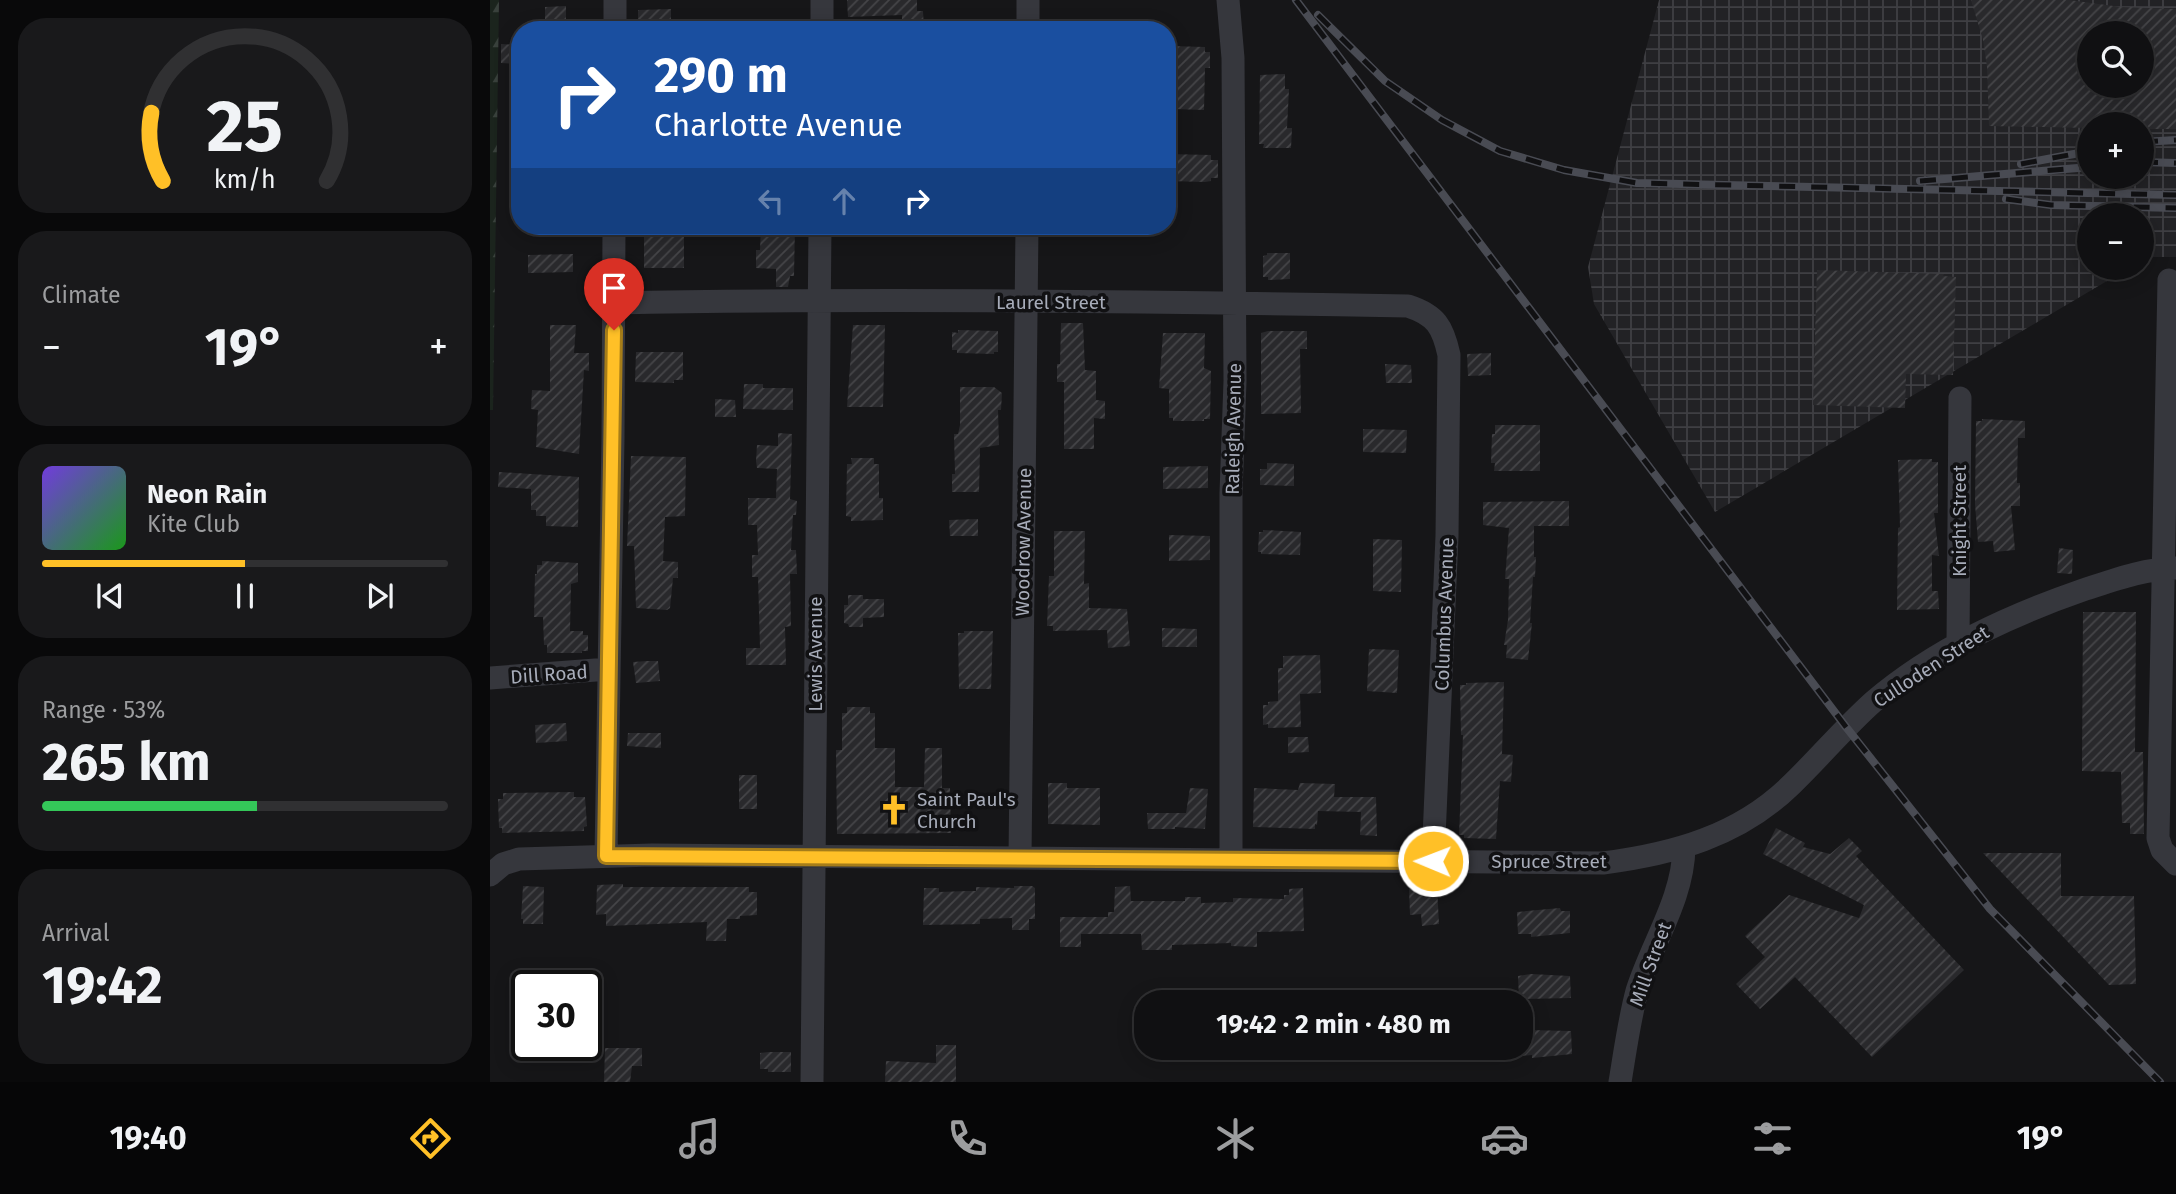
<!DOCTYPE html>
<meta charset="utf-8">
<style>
:root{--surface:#101012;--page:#19191b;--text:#f1f3f6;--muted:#9c9d9f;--line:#303032;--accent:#ffc027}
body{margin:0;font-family:"Fira Sans",sans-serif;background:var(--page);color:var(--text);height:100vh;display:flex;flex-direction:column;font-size:26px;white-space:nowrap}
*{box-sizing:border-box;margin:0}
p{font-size:23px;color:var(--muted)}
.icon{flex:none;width:38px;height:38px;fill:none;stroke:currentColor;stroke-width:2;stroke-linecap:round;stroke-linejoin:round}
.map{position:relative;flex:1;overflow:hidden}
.panel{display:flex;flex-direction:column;gap:18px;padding:18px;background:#09090a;width:490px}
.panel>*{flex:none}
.guide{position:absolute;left:21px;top:21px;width:665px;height:214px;border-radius:28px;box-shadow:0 4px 18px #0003,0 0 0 2px var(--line);background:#1a4fa0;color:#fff;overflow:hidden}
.controls{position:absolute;left:1587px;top:21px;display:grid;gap:14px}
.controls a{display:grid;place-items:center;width:77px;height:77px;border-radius:50%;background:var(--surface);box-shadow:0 4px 18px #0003,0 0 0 2px var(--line);font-size:35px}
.speed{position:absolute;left:21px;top:970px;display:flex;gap:14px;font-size:35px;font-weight:700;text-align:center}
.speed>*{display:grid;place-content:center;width:91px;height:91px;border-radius:50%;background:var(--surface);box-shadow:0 4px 18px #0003,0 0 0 2px var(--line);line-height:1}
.speed .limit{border:4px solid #111;border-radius:10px;background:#fff;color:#111}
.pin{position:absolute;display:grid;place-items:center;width:60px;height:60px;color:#fff;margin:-72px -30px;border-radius:50% 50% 50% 0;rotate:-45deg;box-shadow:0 0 7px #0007}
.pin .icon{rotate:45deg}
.me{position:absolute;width:77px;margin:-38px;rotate:271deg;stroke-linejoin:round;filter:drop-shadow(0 0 5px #0008)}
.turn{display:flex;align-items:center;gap:24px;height:147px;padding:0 28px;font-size:32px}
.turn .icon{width:91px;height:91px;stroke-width:2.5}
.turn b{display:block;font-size:49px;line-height:60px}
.lanes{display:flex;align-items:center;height:66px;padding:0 28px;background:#0003;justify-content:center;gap:35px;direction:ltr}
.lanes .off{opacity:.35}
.big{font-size:52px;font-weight:700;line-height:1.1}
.panel .widget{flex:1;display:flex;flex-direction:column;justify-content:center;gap:10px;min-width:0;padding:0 24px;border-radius:28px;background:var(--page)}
.panel .dial{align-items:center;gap:0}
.dial svg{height:182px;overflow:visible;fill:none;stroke:var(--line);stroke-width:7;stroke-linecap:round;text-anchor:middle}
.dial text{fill:var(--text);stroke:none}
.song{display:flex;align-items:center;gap:21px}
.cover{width:84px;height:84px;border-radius:10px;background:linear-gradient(135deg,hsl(260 70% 55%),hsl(120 70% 35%))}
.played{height:7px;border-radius:4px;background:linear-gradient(90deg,var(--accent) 50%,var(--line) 50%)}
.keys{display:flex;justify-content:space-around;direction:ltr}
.heat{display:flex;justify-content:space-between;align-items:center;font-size:38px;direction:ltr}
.charge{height:10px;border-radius:5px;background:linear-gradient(90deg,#34c759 53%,var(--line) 0)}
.trip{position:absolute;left:644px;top:990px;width:399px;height:70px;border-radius:28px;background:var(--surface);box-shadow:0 4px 18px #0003,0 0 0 2px var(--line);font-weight:700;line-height:70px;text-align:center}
.menu{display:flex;height:112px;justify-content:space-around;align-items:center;background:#060607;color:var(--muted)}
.menu .icon{width:49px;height:49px}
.menu .on{color:var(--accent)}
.menu b{font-size:32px;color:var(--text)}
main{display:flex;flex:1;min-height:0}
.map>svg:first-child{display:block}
.industrial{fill:url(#industrial-grid);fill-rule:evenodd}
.forest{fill:url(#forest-firs)}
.building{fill:url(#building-hatch);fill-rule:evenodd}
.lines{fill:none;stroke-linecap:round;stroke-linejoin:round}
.minor{stroke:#36373d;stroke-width:23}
.rail-casing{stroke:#494b53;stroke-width:8}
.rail{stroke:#111113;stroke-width:5;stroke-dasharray:16;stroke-linecap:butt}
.route-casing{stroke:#a67d19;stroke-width:18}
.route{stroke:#ffc027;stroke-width:12}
.labels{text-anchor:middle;stroke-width:7;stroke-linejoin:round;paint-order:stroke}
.street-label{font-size:19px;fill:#a7acb9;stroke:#111113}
.poi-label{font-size:19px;fill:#a7acb9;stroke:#111113;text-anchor:start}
</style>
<main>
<section class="panel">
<div class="widget dial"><svg viewBox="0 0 100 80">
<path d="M14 69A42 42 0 1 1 86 69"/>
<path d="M14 69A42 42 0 0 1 9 39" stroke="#ffc027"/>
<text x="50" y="56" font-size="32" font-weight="700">25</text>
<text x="50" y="72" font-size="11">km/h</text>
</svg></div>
<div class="widget"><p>Climate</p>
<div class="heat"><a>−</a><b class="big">19°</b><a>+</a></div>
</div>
<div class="widget">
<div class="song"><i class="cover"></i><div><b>Neon Rain</b><p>Kite Club</p></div></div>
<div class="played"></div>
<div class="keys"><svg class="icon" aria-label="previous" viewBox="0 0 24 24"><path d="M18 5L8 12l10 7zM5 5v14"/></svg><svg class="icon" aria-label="pause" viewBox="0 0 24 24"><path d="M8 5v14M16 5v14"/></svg><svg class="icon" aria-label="next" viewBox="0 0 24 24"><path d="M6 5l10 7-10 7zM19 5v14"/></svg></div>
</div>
<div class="widget"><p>Range · 53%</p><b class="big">265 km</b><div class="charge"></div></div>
<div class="widget"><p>Arrival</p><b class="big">19:42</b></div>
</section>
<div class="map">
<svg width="1686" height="1082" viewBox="0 0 1686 1082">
<defs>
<pattern id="industrial-grid" width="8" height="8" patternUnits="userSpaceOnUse" patternTransform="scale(1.75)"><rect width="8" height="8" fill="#222225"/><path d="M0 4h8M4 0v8" fill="none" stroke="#3f3f43"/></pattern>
<pattern id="forest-firs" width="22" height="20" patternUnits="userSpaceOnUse" patternTransform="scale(1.75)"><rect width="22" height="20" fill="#1b241d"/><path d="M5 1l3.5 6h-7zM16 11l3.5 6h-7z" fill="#39413c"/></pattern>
<pattern id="building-hatch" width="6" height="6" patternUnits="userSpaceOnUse" patternTransform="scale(1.75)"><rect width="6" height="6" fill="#29292c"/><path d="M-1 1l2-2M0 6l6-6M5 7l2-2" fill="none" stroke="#454548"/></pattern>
</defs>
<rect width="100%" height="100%" fill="#161618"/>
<path class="industrial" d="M 1169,0 L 1686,0 L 1686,257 L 1658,257 L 1652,260 L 1652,215 L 1600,215 L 1600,268 L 1639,268 L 1225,512 L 1104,304 L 1098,267 ZM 1600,33 L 1652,33 L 1652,86 L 1600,86 ZM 1600,124 L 1652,124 L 1652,177 L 1600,177 Z"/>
<path class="forest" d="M 0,0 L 9,0 L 3,410 L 0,410 Z"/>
<path class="building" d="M 357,0 L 427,0 L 427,11 L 433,11 L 434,30 L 412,30 L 412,15 L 358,17 Z
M 1481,0 L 1579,0 L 1631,7 L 1686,9 L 1686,129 L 1652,129 L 1652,124 L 1600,124 L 1600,128 L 1499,126 L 1497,67 L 1493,40 ZM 1600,33 L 1652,33 L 1652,86 L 1600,86 Z
M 76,6 L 76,30 L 55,30 L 55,7 Z
M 181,9 L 181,30 L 148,30 L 148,10 Z
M 11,44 L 30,45 L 30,64 L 11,63 Z
M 682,46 L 715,47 L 715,52 L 720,52 L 720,68 L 715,68 L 714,110 L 682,109 Z
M 795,74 L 795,89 L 799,89 L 797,128 L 802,128 L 801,148 L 773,148 L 774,144 L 769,144 L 770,75 Z
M 677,154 L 721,155 L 721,160 L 728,160 L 728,178 L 721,178 L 721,181 L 715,182 L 677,181 Z
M 271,226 L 305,226 L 304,276 L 300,276 L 298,287 L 286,287 L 286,269 L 266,268 L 266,250 L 270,250 Z
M 154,237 L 194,237 L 194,268 L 154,268 Z
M 777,253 L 800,253 L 800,279 L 778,280 L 778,277 L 773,277 L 773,256 L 777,255 Z
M 83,254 L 83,272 L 38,273 L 38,255 Z
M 1327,270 L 1454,274 L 1453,276 L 1466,277 L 1463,375 L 1416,374 L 1415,408 L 1323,405 Z
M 571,323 L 593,323 L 595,370 L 606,371 L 606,400 L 615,401 L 615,419 L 604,418 L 604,449 L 574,449 L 574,382 L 567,382 L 567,364 L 570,364 Z
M 60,325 L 86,325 L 84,353 L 99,353 L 99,371 L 94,370 L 89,454 L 46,447 L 48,410 L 41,409 L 42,390 L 60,391 Z
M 363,325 L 395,325 L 393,407 L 357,407 Z
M 468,330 L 508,331 L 508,352 L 504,352 L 504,354 L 467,353 L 467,350 L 462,350 L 462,332 L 468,333 Z
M 778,331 L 817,331 L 817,349 L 810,349 L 811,413 L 771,414 L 771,333 Z
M 673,333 L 715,333 L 714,368 L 721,371 L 720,419 L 714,419 L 714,421 L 683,421 L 683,418 L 679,418 L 679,389 L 669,388 Z
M 146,352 L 193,352 L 193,380 L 184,380 L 184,383 L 145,382 Z
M 1001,353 L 1001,375 L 978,376 L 977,354 Z
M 895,364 L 921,365 L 922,383 L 896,383 Z
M 254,384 L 273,384 L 273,388 L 303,388 L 303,410 L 253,409 Z
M 470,387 L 504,387 L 512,393 L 511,410 L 508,410 L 509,445 L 490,448 L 489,492 L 462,492 L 462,474 L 465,474 L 464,434 L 468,434 L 470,425 Z
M 225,399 L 245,400 L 246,417 L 225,417 Z
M 1492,419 L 1535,421 L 1535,438 L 1528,438 L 1527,483 L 1530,483 L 1530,506 L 1521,506 L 1525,550 L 1504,552 L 1503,541 L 1488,542 L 1485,504 L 1486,421 L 1492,421 Z
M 1005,425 L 1050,425 L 1050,471 L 1004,471 L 1005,463 L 1001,463 L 1002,434 L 1005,434 Z
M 873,429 L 917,430 L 916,453 L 873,452 Z
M 288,433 L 302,434 L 300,499 L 307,501 L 306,515 L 303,515 L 301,550 L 306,550 L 307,574 L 300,574 L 301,626 L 295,627 L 296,665 L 256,665 L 256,648 L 270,648 L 268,577 L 262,577 L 262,555 L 268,555 L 267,525 L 258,525 L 258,498 L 286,498 L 287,469 L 267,468 L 266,461 L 267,445 L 288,446 Z
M 141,456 L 196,457 L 195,516 L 175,517 L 173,561 L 188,562 L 188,578 L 183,578 L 180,608 L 177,610 L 146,608 L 144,546 L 137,546 Z
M 361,458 L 384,458 L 384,464 L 389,464 L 389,498 L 393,498 L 393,520 L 361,521 L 361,517 L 356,516 L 357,464 L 362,464 Z
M 1442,459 L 1442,462 L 1448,462 L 1448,513 L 1444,513 L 1449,556 L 1442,555 L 1442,591 L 1448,591 L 1449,609 L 1407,610 L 1408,528 L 1410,527 L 1408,460 Z
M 777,463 L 804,464 L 804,486 L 770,485 L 770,469 L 777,469 Z
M 718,466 L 718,488 L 673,489 L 673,467 Z
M 9,472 L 89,477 L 88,527 L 56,526 L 56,516 L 46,516 L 46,510 L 41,510 L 41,489 L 8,487 Z
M 1079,501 L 1079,526 L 1044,526 L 1044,557 L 1046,557 L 1045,577 L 1043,577 L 1040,623 L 1042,623 L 1038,660 L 1016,658 L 1017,645 L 1014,645 L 1018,620 L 1019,579 L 1015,579 L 1019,528 L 993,525 L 993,502 Z
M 488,519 L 488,536 L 460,536 L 459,520 Z
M 773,530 L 811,532 L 810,555 L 771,554 L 771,552 L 768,552 L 769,532 L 773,532 Z
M 564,531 L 595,531 L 594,584 L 599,583 L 599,608 L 637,609 L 640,646 L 618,648 L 617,630 L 563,631 L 563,626 L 557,626 L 559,576 L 564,576 Z
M 679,535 L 720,536 L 720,560 L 679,561 Z
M 883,539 L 912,540 L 911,592 L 883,591 Z
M 1569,548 L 1583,550 L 1582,574 L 1567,573 Z
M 52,561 L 88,563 L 88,582 L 81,584 L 80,631 L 93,631 L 93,635 L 98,635 L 98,651 L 92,651 L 92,653 L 57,653 L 57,645 L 54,645 L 53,617 L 44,617 L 45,574 L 47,574 L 47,565 L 52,565 Z
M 358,595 L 373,595 L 373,599 L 394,599 L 394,617 L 373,618 L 373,627 L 359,627 L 358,624 L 354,623 L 354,605 L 358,605 Z
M 1593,612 L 1646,612 L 1645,752 L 1653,752 L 1654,834 L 1640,834 L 1640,823 L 1632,823 L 1631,772 L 1592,771 Z
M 672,628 L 707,629 L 707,647 L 672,647 Z
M 474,631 L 503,631 L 501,689 L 469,689 L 468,633 L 474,633 Z
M 879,649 L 909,650 L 907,693 L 877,691 Z
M 830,655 L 831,693 L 810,694 L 811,727 L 778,728 L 778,724 L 773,725 L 773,705 L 778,705 L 778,702 L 788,701 L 788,668 L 793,668 L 793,656 Z
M 157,661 L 168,661 L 170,681 L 146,683 L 143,662 Z
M 1014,682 L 1012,754 L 1023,755 L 1021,782 L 1010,781 L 1006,839 L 974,838 L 974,835 L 969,835 L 973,735 L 971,735 L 970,685 L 976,685 L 976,683 Z
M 357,707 L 380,707 L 380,713 L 385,713 L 385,748 L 405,748 L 405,787 L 434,787 L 435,748 L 452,748 L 452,788 L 460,788 L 461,833 L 347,834 L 346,750 L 352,750 L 352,713 L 357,713 Z
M 76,723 L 77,741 L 46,743 L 45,725 Z
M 138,733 L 171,733 L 171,748 L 137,746 Z
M 798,737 L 818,737 L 819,752 L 798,753 Z
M 249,775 L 267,775 L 267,809 L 249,809 Z
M 558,783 L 577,783 L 577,788 L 610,788 L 610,825 L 558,824 Z
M 810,783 L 845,784 L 844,797 L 886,797 L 887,836 L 870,835 L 871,812 L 828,811 L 827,825 L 825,824 L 825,829 L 763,827 L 764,788 L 808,790 Z
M 700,788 L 718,789 L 715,829 L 685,827 L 685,829 L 658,829 L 657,813 L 696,813 Z
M 84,792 L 84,797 L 95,797 L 97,826 L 94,827 L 94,831 L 12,833 L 12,828 L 9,828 L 8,799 L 13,799 L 13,793 Z
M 1286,828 L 1315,843 L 1313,847 L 1340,854 L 1359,838 L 1372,851 L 1366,856 L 1474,970 L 1382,1057 L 1305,977 L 1270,1009 L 1246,984 L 1275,957 L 1255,936 L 1299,895 L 1369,918 L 1374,905 L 1273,854 Z
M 1493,853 L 1571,853 L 1571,896 L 1644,896 L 1646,984 L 1619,985 Z
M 944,882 L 945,887 L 947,887 L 949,924 L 932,926 L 931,914 L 920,915 L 919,889 L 922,889 L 922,884 Z
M 133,884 L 133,887 L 259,887 L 259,892 L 267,892 L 267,915 L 250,916 L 250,919 L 237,919 L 236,941 L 216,941 L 217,922 L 116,926 L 116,914 L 106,915 L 107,885 Z
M 33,886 L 54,887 L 53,924 L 33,924 L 33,919 L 31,919 Z
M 524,886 L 542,886 L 545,888 L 545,919 L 539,919 L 539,930 L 522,930 L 522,918 L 490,919 L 490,924 L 433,925 L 434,888 L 449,888 L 449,892 L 477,891 L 486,891 L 486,887 L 524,888 Z
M 640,886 L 641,901 L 695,901 L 695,897 L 711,897 L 711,903 L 743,902 L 743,898 L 794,899 L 794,895 L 799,895 L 799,889 L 813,888 L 814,931 L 767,932 L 767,947 L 741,946 L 741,943 L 682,945 L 682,950 L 652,950 L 651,934 L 591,934 L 591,947 L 570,947 L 570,917 L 618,917 L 618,912 L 624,912 L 625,887 Z
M 1070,908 L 1071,911 L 1080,911 L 1080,933 L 1041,937 L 1041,934 L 1028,934 L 1027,912 Z
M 1041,974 L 1080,976 L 1081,998 L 1029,999 L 1028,976 Z
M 1039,1030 L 1081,1031 L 1082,1054 L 1042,1058 L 1042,1055 L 1031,1056 L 1031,1032 L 1039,1032 Z
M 446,1045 L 466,1045 L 466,1082 L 395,1082 L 396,1061 L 446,1063 Z
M 115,1048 L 152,1048 L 152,1066 L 142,1066 L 140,1082 L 114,1082 Z
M 279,1052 L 301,1052 L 301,1072 L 278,1072 L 278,1069 L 270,1069 L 270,1053 Z"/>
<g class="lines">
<path class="minor" d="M 738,0 L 743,58 L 745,381 L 741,493 L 741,859
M 125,30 L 125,0
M 332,30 L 332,0
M 538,30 L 538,0
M 1679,280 L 1668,838 L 1672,850 L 1686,864
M 124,303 C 389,298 654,301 918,306 C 946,315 953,327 959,355 L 957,536 L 943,861
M 1468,643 L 1470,398
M 0,678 L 119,669
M 116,856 L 123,438 L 124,226
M 530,858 L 537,226
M 0,875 L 13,864 L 29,859 L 162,855 L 1113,863 C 1183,854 1249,836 1301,785 C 1329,758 1354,728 1383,702 C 1444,650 1518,616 1593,590 C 1624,580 1653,569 1686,568
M 322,1082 L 330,226
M 1130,1082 C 1135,1052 1139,1021 1147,991 C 1162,943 1193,899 1194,848"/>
<g class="rail-casing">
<path id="rail" d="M 806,0 L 1356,727 L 1500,909 L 1670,1082
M 828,15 L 895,81 L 952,120 L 1010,151 L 1074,170 L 1147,183 L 1686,195
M 1652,142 L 1686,140
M 1652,162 L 1686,163
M 1531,164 L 1600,151
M 1430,181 L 1600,167
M 1516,199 L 1561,205 L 1686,208"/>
</g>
<use href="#rail" class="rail"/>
</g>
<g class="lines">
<g class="route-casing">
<path id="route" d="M 124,330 L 116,856 L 943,861"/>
</g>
<use href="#route" class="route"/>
</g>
<defs>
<g id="church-bare" transform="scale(2.415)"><path d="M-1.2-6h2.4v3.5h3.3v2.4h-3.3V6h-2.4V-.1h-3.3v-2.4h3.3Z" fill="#ffc027" stroke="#111113" stroke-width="2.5" paint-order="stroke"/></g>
</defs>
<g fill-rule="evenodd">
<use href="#church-bare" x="404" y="810"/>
</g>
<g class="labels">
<g class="street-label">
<text x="561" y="309">Laurel Street</text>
<text transform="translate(743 429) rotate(-89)" y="7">Raleigh Avenue</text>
<text transform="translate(1469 521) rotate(-90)" y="7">Knight Street</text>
<text transform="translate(533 542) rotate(-89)" y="7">Woodrow Avenue</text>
<text transform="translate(954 614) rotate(-88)" y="7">Columbus Avenue</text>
<text transform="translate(325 654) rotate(-90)" y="7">Lewis Avenue</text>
<text transform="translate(1441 666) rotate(-33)" y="7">Culloden Street</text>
<text transform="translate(59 674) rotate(-4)" y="7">Dill Road</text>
<text x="1059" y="868">Spruce Street</text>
<text transform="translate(1160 964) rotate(-70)" y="7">Mill Street</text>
</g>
<g class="poi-label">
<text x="427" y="806">Saint Paul's<tspan x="427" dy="22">Church</tspan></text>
</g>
</g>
</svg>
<div class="controls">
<a><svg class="icon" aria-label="search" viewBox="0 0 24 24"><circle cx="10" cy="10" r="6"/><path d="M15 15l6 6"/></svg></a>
<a>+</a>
<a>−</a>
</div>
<div class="speed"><div class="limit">30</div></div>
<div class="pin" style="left:124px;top:330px;background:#d93025"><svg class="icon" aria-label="arrive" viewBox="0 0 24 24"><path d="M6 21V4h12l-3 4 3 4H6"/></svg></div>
<svg class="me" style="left:943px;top:861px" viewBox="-20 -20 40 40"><circle r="17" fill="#ffc027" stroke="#fff" stroke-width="3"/><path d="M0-11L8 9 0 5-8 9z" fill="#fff"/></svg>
<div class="trip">19:42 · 2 min · 480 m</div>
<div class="guide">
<div class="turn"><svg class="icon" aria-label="right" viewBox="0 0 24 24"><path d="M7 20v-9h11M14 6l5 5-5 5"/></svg><div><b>290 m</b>Charlotte Avenue</div></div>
<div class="lanes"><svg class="icon off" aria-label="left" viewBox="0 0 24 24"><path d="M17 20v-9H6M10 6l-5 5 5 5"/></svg><svg class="icon off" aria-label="ahead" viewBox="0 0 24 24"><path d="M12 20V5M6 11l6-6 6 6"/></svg><svg class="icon" aria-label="right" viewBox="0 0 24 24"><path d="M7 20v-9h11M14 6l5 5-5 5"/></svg></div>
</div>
</div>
</main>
<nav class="menu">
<b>19:40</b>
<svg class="icon on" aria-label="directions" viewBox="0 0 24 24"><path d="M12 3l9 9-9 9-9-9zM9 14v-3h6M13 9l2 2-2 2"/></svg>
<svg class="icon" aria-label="music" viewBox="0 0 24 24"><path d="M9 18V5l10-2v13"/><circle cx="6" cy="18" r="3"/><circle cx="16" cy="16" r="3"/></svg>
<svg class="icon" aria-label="phone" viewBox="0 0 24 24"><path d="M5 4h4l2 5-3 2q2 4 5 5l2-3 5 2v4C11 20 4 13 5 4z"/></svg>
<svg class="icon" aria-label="climate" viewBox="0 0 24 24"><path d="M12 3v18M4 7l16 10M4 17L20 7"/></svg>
<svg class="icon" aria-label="car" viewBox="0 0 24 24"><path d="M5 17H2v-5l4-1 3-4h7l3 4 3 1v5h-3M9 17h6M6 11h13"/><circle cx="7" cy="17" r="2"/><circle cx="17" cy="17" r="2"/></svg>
<svg class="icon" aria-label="filters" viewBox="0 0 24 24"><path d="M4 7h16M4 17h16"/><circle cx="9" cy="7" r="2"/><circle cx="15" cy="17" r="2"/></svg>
<b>19°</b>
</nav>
